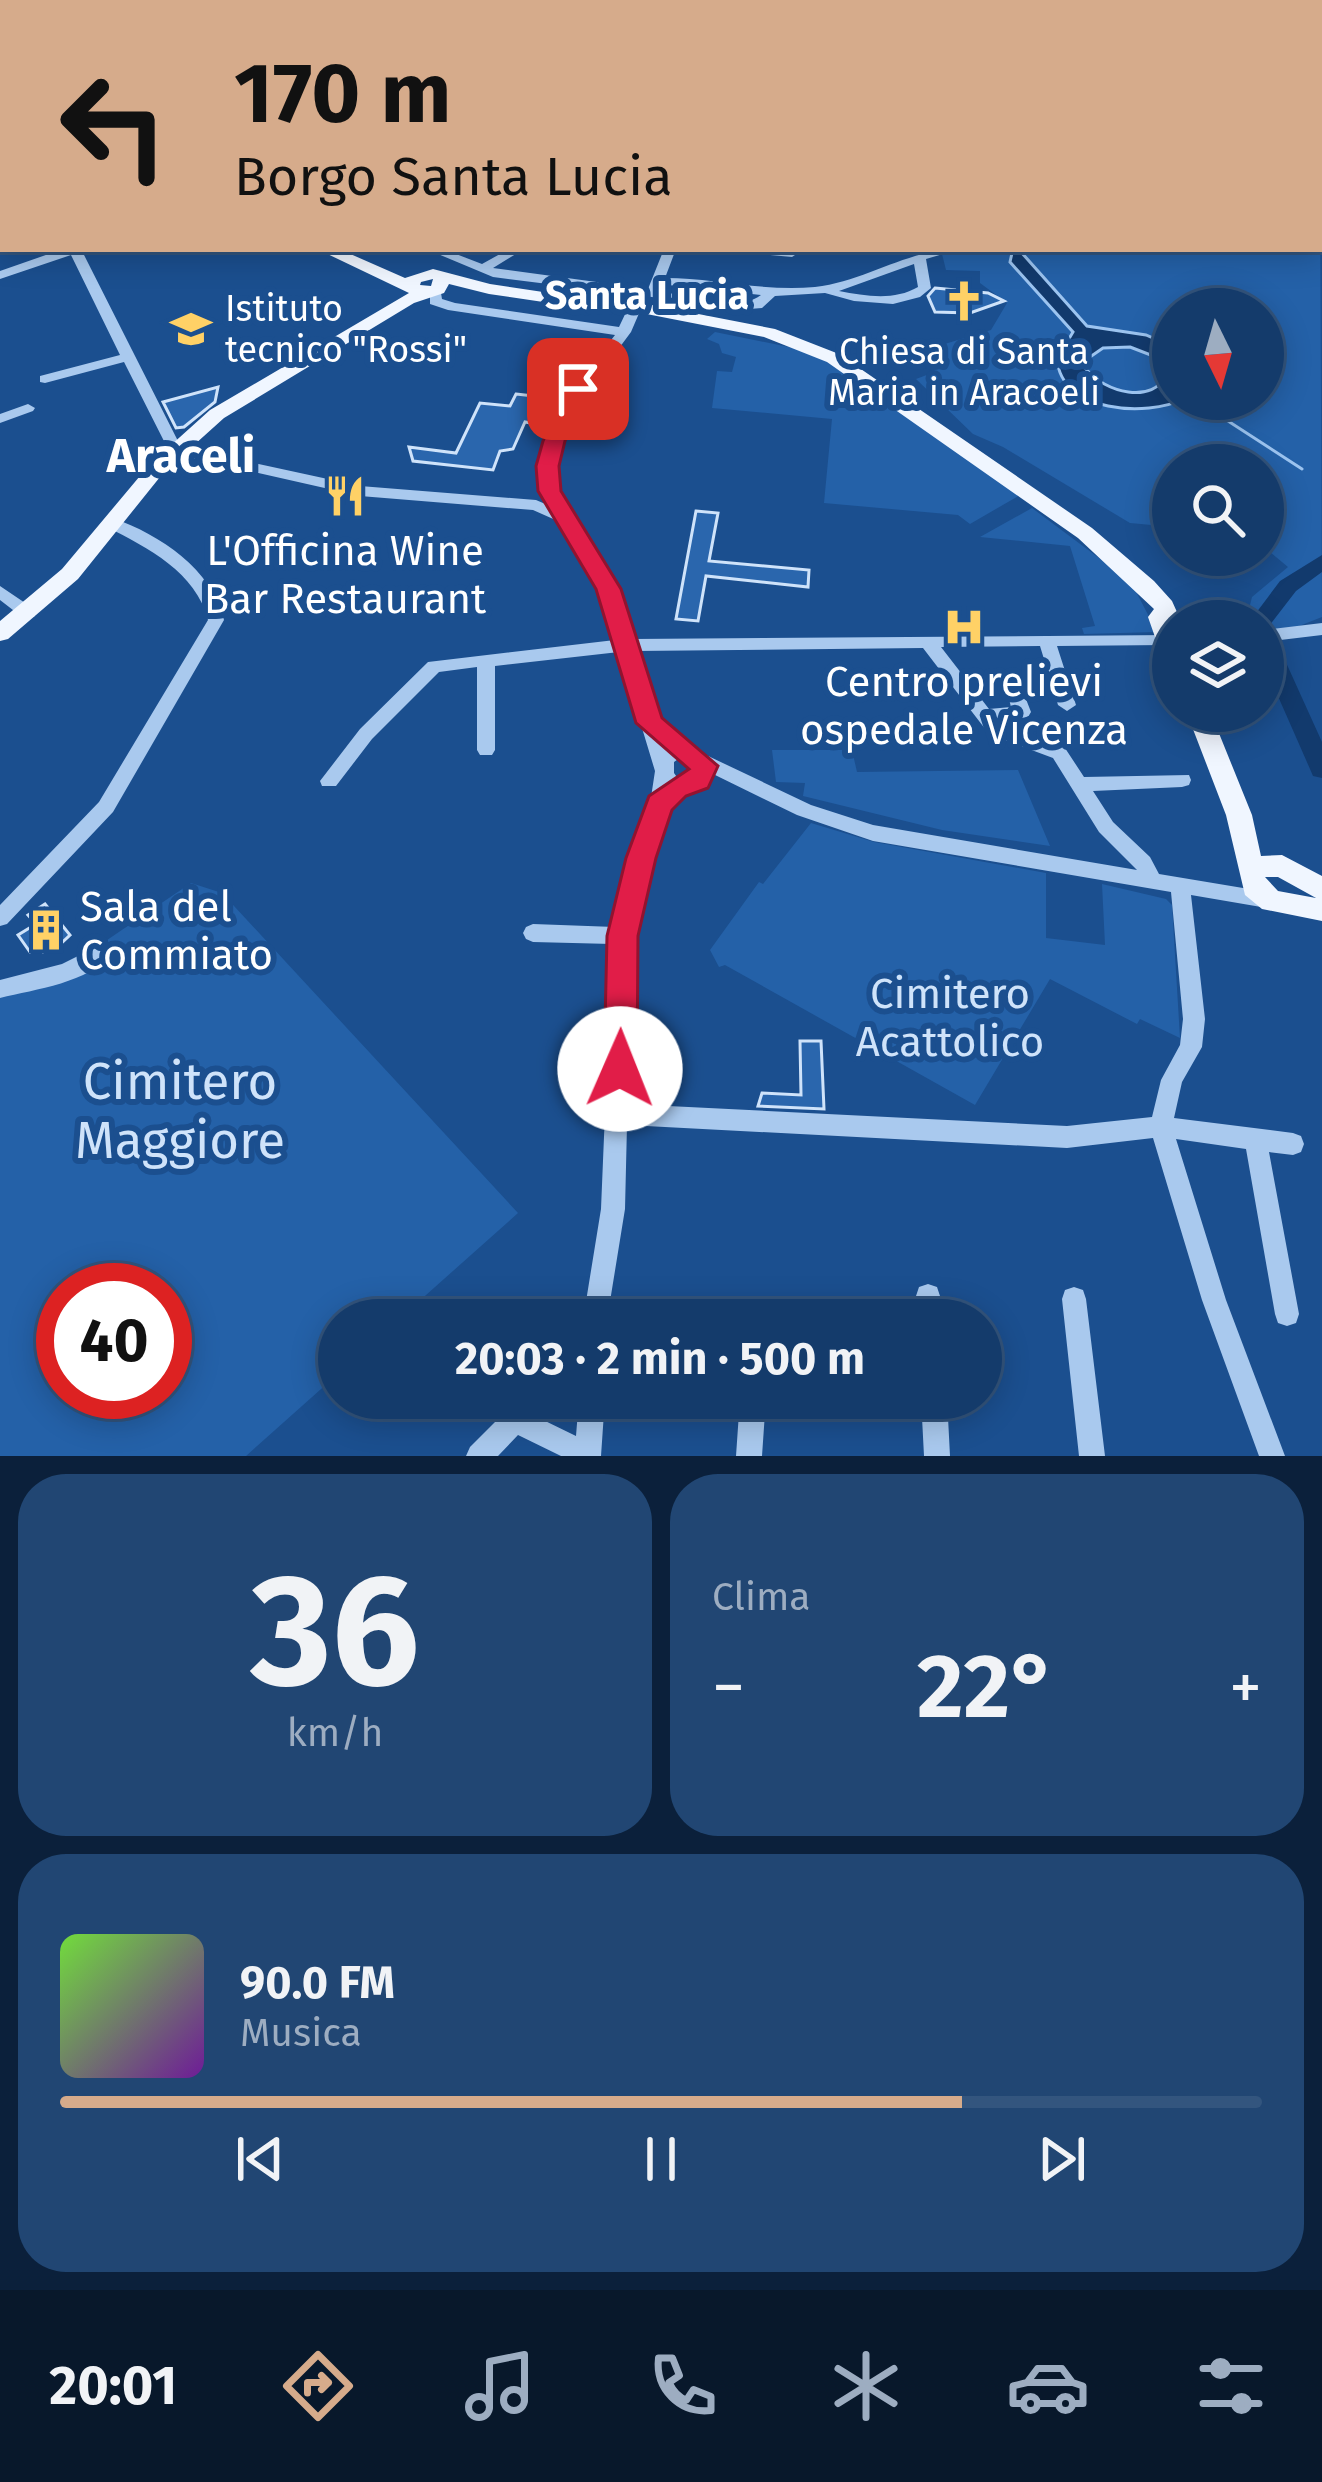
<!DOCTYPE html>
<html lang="it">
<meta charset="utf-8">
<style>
:root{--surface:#143b6b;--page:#214673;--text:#f1f3f6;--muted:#9dadc1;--line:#33557e;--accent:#d6ab8b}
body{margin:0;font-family:"Fira Sans",sans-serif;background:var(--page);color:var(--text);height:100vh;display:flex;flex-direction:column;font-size:45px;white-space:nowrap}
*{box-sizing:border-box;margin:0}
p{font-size:39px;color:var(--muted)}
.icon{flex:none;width:66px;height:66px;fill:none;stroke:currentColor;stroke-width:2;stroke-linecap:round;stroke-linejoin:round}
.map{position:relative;height:1456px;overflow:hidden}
.sheet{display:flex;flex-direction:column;gap:18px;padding:18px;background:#0b203b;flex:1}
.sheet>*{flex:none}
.top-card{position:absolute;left:0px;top:0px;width:1323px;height:252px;box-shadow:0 6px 30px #0003,0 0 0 3px var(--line);background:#d6ab8b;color:#111;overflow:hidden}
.needle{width:78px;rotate:175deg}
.fabs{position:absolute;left:1152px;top:288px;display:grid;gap:24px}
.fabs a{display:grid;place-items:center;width:132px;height:132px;border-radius:50%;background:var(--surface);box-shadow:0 6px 30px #0003,0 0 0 3px var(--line);font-size:60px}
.speed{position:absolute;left:36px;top:1263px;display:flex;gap:24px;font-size:60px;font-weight:700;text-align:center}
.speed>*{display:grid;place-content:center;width:156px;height:156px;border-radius:50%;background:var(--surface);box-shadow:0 6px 30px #0003,0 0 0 3px var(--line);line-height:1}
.speed .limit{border:18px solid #d22;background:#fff;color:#111}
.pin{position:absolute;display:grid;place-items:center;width:102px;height:102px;color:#fff;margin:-51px;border-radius:24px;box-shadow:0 6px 18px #0006}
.me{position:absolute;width:132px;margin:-66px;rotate:1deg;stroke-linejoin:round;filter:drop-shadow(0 0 9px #0008)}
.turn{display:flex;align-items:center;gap:42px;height:252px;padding:0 36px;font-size:54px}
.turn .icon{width:156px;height:156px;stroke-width:2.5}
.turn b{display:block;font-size:84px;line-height:102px}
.big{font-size:90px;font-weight:700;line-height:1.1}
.sheet .card{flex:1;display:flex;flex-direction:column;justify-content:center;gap:18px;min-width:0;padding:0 42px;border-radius:48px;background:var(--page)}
.sheet .dial{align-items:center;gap:0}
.dial b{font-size:156px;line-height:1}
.song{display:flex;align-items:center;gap:36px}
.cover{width:144px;height:144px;border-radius:18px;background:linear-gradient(135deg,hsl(100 70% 55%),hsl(280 70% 35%))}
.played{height:12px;border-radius:6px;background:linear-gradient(90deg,var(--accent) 75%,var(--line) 75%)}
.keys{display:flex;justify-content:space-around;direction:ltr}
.heat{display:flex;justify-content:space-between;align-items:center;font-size:66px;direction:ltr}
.sheet .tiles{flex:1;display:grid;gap:18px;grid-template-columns:1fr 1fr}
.card:last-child{grid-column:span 2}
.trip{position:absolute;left:318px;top:1299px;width:684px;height:120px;border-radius:60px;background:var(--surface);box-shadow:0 6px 30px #0003,0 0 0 3px var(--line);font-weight:700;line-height:120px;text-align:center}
.menu{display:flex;height:192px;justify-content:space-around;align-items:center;background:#08182b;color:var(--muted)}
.menu .icon{width:84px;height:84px}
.menu .active{color:var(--accent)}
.menu b{font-size:54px;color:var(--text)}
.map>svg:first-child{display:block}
.green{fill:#2461a8;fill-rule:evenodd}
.water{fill:#123a6d;stroke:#9cc4f0;stroke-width:3;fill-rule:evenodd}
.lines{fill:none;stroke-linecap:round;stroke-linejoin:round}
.stream{stroke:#9cc4f0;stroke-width:3}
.river{fill:#123a6d;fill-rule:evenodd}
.building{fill:#2a66ad;stroke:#cfe3fa;stroke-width:3}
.minor-tunnel{stroke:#3d69a0;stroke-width:10;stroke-dasharray:10 6;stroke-linecap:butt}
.minor{fill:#a9c9ee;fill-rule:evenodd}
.major{fill:#f0f6ff;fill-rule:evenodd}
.route{fill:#e11d48;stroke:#92132f;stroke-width:3}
.labels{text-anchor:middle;stroke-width:12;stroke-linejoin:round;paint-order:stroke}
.far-poi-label{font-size:36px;fill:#fff;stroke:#1b4f8f;text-anchor:start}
.far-quarter-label{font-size:39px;font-weight:bold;fill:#fff;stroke:#1b4f8f}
.poi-label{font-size:42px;fill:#fff;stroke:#1b4f8f}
.park-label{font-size:42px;fill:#cfe3fa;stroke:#1b4f8f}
.quarter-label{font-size:48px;font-weight:bold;fill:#fff;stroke:#1b4f8f}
.near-park-label{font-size:51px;fill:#cfe3fa;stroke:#1b4f8f}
</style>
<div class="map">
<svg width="1322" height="1456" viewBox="0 0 1322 1456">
<rect width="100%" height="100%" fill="#1b4f8f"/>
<path class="green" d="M 1320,189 L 1322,617 L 1289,630 L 1263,630 L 1263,621 L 1246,621 L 1252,597 L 1288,567 L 1263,546 L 1263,465 L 1173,465 L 1173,527 L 1130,523 L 1003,447 L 973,434 L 916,379 L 932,373 L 938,346 L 991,330 L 1007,303 L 980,283 L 980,271 L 946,270 L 942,254 L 994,249 L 1320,249 ZM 1173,309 L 1263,309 L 1263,399 L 1173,399 Z
M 715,332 L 814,352 L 1020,495 L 970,524 L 958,515 L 824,503 L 832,419 L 712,408 L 717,371 L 732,372 L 736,357 L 722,353 L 719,344 L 707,339 Z
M 1032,508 L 1131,582 L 1157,632 L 1084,634 L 1082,628 L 1095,626 L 1070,546 L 980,537 Z
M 772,750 L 852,750 L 857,772 L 1018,770 L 1050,846 L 942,830 L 803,796 L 805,783 L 776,782 Z
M 811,823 L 874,842 L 1046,873 L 1046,938 L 1105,945 L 1102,884 L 1166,899 L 1172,905 L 1180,1038 L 1140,1019 L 1137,1024 L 1050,979 L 975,1105 L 725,965 L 719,967 L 710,950 L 759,882 L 763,884 Z
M 191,883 L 222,893 L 518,1213 L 398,1320 L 339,1320 L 339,1373 L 246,1456 L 0,1456 L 0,986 L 63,970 ZM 63,1290 L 165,1290 L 165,1392 L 63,1392 Z"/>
<path class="water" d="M 1021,252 L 1087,326 L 1146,335 L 1173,347 L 1173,399 L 1184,399 C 1147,417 1061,413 1057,359 L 1073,332 L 1010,262 L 1012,253 ZM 1130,347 L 1156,357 L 1167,373 C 1154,406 1104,392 1086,369 L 1087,359 L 1103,348 Z"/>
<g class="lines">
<path class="stream" d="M 1211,410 L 1302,469"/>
<path class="river" d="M 1320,186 L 1322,187 L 1322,197 L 1320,196 Z
M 1322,555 L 1322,572 L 1296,591 L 1269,626 L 1263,628 L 1274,636 L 1322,742 L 1322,778 L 1313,776 L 1310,769 L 1263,662 L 1263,621 L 1250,621 L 1280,581 Z"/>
</g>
<path class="building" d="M 935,288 L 988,293 L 1004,301 L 970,313 L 935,312 L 928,296 Z
M 218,387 L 215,402 L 184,427 L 176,428 L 163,402 Z
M 516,394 L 534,396 L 532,405 L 557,408 L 548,426 L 525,422 L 513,449 L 500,451 L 493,470 L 413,461 L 409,447 L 456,453 L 480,403 L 510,406 Z
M 696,511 L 718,513 L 709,561 L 809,570 L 808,587 L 706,576 L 698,621 L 676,619 Z
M 45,904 L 70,935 L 53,951 L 50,948 L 43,952 L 38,947 L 30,952 L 18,935 L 36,924 L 28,915 Z
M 800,1041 L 821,1041 L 824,1109 L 758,1106 L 762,1093 L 801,1095 Z"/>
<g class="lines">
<path class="minor-tunnel" d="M 922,0 L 928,3"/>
<path class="minor" d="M 29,0 L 40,0 L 37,3 L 26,3 Z
M 90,0 L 115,0 L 121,3 L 96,3 Z
M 541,0 L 554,0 L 557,3 L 544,3 Z
M 645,0 L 655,0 L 656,3 L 646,3 Z
M 767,0 L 777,0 L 777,3 L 767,3 Z
M 954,0 L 969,0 L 965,3 L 950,3 Z
M 1095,0 L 1114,0 L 1109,3 L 1090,3 Z
M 1153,0 L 1165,0 L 1168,3 L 1156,3 Z
M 1227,0 L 1240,0 L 1243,3 L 1230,3 Z
M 3,20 L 3,27 L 0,28 L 0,21 Z
M 1320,43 L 1322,43 L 1322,49 L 1320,49 Z
M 0,61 L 3,61 L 3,67 L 0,67 Z
M 1320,63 L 1322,63 L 1322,69 L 1320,69 Z
M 1320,100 L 1322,100 L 1322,107 L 1320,107 Z
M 0,154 L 3,154 L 3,160 L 0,160 Z
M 63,249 L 81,249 L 181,447 L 360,486 L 536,500 L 550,506 C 517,449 582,379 615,335 L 448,310 L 430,304 L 430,287 L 440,287 L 442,299 L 455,303 L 619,327 L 628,308 L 638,308 L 640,311 L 631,332 L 571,413 L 555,469 L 558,492 L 616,589 L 632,639 L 1172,635 L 1172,643 L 1166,645 L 1057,646 L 1076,705 L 1067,711 L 1058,705 L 1040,646 L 941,647 L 989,709 L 1011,707 L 1009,699 L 1012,694 L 1024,694 L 1031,712 L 1028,717 L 999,721 L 1065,748 L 1084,777 L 1189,775 L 1191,780 L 1189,785 L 1182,787 L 1093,791 L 1113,822 L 1150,857 L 1159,874 L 1267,892 L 1274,894 L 1277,900 L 1274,906 L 1267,908 L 1191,895 L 1205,1019 L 1202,1047 L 1182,1082 L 1174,1118 L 1293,1133 L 1301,1136 L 1304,1144 L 1301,1152 L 1293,1155 L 1269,1152 L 1299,1314 L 1296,1323 L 1287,1326 L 1278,1323 L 1275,1314 L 1246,1149 L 1176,1139 L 1226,1300 L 1285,1456 L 1259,1456 L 1202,1300 L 1153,1138 L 1067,1148 L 627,1125 L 625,1209 L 607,1320 L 583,1320 L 601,1209 L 612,944 L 533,942 L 526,939 L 523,933 L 526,927 L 533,924 L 615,927 L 650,804 L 655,771 L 619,652 L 495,666 L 495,750 L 492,755 L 480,755 L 477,750 L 477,667 L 439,672 L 372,739 L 336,786 L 322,786 L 320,781 L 360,729 L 428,662 L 615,640 L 600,589 L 560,522 L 533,510 L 360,496 L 170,453 L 124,362 L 45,383 L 40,382 L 40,376 L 120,355 L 71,255 L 0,279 L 0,271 ZM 923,648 L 989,734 L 1053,758 L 1099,832 L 1137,870 L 873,825 L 811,805 L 706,755 C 696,742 681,742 666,748 L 636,651 ZM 681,757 L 687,758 L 692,765 L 692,775 L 685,781 L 679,780 L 674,773 L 674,762 ZM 711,773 L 797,815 L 873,841 L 1171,892 L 1183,1019 L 1180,1045 L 1161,1080 L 1152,1117 L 1067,1126 L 628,1104 L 633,936 L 670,792 C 689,798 703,792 711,773 Z
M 426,249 L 443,249 L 482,264 L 509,249 L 524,249 L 493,268 L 648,289 L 664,249 L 676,249 L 665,278 C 715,278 764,292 815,287 C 867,281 907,249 960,249 L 926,259 L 931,288 L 920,297 L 893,304 L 854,301 L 825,293 L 775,296 L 762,308 L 724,311 L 652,297 L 493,277 ZM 914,264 L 918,287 C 894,301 866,296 839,291 ZM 663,283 L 668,285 L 761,295 C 735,314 688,296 659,291 Z
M 742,249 L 790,249 L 798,253 L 792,257 L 748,253 Z
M 28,404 L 35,408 L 33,411 L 0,423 L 0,414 Z
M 113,518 C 160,535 212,569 224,620 L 113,812 L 7,924 L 0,926 L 0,905 L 99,802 L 208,620 C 196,572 148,548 107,527 L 105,523 Z
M 0,586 L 34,609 L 36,613 L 34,617 L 22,617 L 0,600 Z
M 1322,623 L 1322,635 L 1263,642 L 1263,630 Z
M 102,944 L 109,947 L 112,953 C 89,983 36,989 0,998 L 0,980 L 62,964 Z
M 928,1284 L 937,1287 L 940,1296 L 941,1320 L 917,1320 L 916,1296 L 919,1287 Z
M 1074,1287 L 1083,1290 L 1086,1299 L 1105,1456 L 1079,1456 L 1062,1299 L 1065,1290 Z
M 754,1303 L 763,1306 L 766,1320 L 742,1320 L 745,1306 Z
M 519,1398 L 550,1398 L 537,1417 L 576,1436 L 579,1398 L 605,1398 L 601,1456 L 561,1456 L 518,1435 L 498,1456 L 466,1456 L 470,1447 Z
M 740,1398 L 766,1398 L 762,1456 L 736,1456 Z
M 921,1398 L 947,1398 L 950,1456 L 924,1456 Z"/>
<path class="major" d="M 317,249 L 339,249 L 405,278 L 433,269 L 490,284 L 590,299 L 621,299 L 775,329 L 839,354 L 1092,528 L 1154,581 L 1172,601 L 1181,621 L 1173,621 L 1173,665 L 1162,657 L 1148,617 L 1154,609 L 1078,538 L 827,362 L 764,337 L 621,309 L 604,311 L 489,294 L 449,284 L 444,293 L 414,303 L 224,418 L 164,472 L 78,579 L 8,639 L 0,641 L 0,621 L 62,569 L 150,464 L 210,410 L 409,293 ZM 433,279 L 431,286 L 420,285 L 421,282 Z
M 1186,711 L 1210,711 L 1252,815 L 1261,856 L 1282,855 L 1322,876 L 1322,921 L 1262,909 L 1245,895 L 1226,815 ZM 1265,877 L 1278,877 L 1316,898 L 1278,891 Z"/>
</g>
<path class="route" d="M 578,383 L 589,389 L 565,441 L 559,466 L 561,491 L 621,589 L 662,718 L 718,766 L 708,788 L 686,796 L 672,810 L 656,858 L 638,936 L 637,1069 L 632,1080 L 620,1084 L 608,1080 L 604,1069 L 607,936 L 626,858 L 649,796 L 689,769 L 636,723 L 596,589 L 538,491 L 536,466 L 543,441 L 567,389 Z"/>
<defs>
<g id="church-bare" transform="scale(3.24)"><path d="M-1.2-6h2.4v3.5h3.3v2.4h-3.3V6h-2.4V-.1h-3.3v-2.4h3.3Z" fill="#ffd166" stroke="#1b4f8f" stroke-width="2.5" paint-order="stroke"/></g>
<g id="school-bare" transform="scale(3.24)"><path d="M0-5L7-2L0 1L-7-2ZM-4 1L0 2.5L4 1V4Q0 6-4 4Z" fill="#ffd166" stroke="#1b4f8f" stroke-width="2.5" paint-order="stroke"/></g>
<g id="restaurant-bare" transform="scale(3.24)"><path d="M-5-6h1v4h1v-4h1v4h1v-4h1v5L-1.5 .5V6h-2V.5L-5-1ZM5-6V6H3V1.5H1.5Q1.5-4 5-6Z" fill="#ffd166" stroke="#1b4f8f" stroke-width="2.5" paint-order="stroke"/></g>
<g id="hospital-bare" transform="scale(3.24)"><path d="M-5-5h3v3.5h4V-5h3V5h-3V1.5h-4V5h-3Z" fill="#ffd166" stroke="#1b4f8f" stroke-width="2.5" paint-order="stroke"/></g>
<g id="building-bare" transform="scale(3.24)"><path d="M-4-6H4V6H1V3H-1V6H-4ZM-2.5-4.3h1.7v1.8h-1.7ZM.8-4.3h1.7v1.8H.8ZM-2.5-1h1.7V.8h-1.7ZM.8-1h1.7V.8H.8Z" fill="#ffd166" stroke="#1b4f8f" stroke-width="2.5" paint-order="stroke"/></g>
</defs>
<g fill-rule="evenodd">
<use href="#church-bare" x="964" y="301"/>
<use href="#school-bare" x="191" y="329"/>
<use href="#restaurant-bare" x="345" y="496"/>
<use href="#hospital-bare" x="964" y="627"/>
<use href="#building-bare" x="46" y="930"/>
</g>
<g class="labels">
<g class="far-poi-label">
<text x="225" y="321">Istituto<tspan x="225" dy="41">tecnico "Rossi"</tspan></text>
<text x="964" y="364" text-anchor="middle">Chiesa di Santa<tspan x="964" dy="41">Maria in Aracoeli</tspan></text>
</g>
<g class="far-quarter-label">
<text x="647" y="309">Santa Lucia</text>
</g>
<g class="poi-label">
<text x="345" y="565">L'Officina Wine<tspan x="345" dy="48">Bar Restaurant</tspan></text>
<text x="964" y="696">Centro prelievi<tspan x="964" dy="48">ospedale Vicenza</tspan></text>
<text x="80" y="921" text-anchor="start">Sala del<tspan x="80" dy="48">Commiato</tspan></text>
</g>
<g class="park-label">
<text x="950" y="1008">Cimitero<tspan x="950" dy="48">Acattolico</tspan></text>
</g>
<g class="quarter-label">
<text x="181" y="472">Araceli</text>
</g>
<g class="near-park-label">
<text x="180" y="1099">Cimitero<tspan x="180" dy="59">Maggiore</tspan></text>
</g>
</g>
</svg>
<div class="fabs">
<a><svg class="needle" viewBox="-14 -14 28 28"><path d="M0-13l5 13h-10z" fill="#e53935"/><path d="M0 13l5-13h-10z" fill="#9dadc1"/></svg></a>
<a><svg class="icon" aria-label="search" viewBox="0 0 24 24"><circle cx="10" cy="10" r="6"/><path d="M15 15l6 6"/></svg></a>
<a><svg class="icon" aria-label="layers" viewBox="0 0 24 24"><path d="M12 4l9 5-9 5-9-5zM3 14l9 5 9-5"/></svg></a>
</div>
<div class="speed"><div class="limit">40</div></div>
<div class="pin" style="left:578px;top:389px;background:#d93025"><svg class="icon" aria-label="arrive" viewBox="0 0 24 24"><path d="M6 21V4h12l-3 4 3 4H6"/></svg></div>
<svg class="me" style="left:620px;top:1069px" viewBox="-20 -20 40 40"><circle r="19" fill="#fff"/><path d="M0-13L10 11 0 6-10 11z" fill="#e11d48"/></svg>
<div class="trip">20:03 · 2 min · 500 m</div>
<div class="top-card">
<div class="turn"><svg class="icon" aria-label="left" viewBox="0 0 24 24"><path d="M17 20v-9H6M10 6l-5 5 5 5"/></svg><div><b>170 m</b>Borgo Santa Lucia</div></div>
</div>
</div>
<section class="sheet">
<div class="tiles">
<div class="card dial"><b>36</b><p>km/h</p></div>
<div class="card"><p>Clima</p>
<div class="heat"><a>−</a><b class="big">22°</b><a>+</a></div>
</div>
<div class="card">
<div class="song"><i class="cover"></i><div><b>90.0 FM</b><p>Musica</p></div></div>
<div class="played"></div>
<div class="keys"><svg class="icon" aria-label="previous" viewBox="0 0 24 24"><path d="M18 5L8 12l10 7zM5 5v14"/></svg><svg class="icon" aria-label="pause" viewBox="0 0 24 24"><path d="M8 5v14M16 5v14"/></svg><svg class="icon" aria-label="next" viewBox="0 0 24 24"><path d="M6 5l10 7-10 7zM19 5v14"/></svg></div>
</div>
</div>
</section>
<nav class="menu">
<b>20:01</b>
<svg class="icon active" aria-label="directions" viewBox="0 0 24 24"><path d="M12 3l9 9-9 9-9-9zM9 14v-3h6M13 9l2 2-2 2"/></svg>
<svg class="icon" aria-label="music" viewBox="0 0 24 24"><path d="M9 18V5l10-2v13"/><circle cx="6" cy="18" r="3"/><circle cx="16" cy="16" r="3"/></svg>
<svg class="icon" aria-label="phone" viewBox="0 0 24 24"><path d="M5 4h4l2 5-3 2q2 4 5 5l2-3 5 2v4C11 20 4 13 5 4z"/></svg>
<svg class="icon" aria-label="climate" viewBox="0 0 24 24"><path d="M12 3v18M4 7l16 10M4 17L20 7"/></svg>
<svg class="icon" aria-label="car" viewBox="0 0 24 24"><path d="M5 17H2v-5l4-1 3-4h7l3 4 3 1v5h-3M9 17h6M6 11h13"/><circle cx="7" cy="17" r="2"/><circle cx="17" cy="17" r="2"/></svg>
<svg class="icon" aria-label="filters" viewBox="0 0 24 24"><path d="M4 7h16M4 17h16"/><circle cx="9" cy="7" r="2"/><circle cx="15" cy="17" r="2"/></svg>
</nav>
